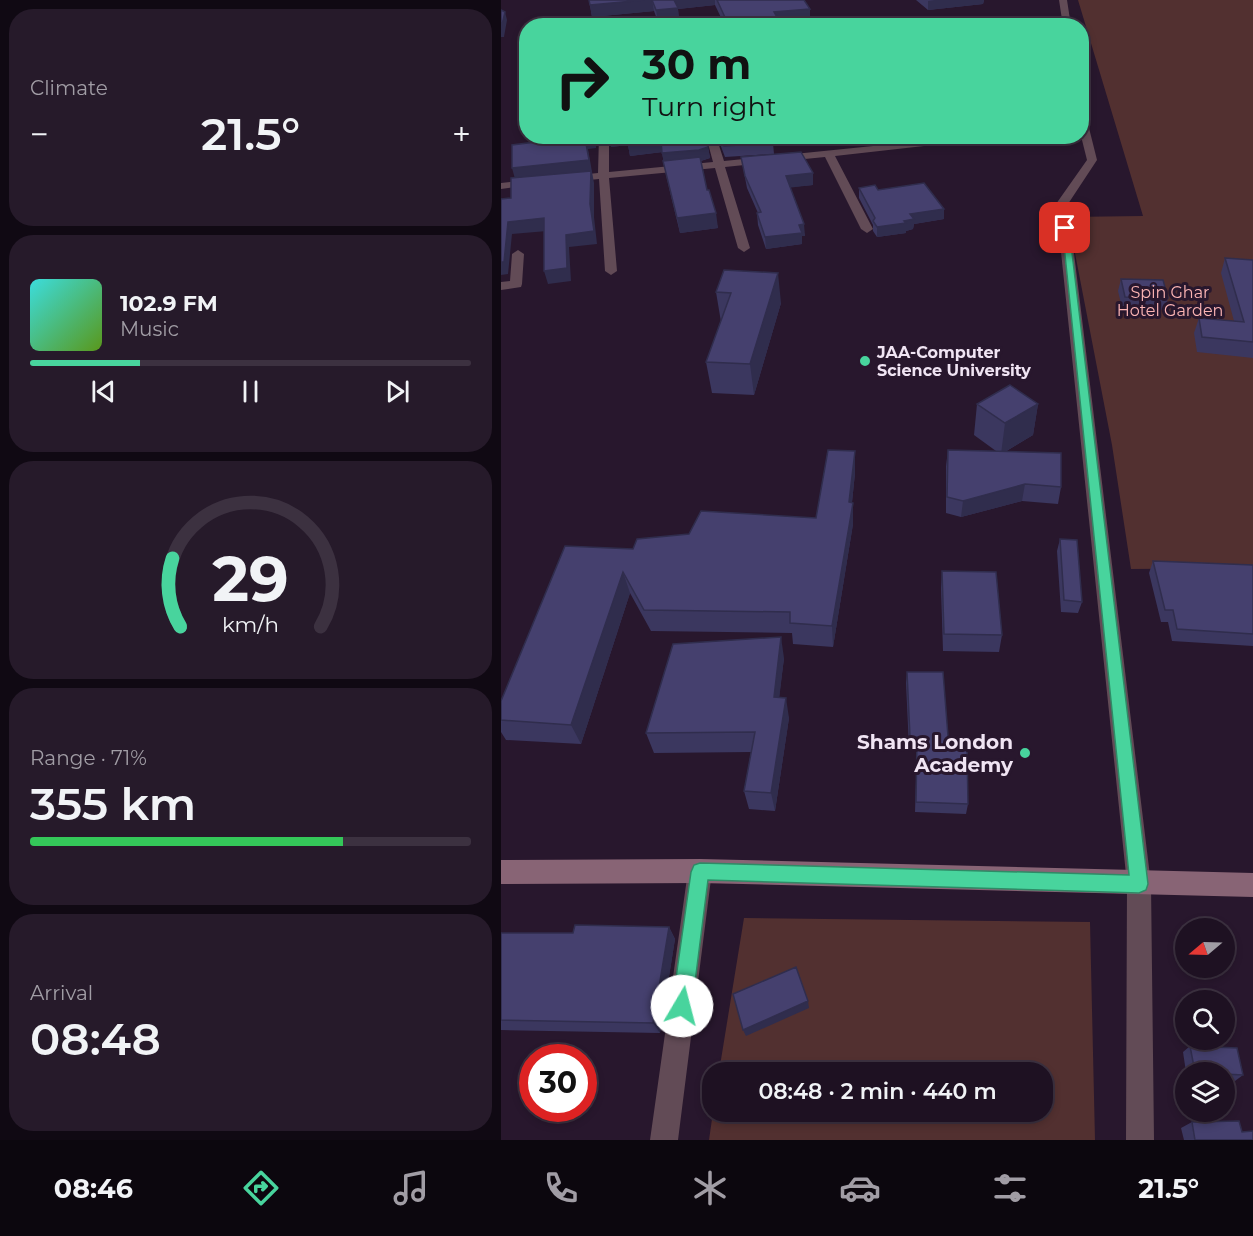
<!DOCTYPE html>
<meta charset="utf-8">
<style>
:root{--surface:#1e1122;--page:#261a2a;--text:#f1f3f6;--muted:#a19da5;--line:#3c3140;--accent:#48d49d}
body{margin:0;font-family:Montserrat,sans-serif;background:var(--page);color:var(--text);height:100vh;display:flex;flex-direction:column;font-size:22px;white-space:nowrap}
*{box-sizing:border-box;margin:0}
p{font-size:20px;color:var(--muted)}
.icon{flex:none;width:33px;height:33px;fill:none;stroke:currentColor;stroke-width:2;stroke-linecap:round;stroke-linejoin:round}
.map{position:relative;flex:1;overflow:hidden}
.sheet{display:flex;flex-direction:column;gap:9px;padding:9px;background:#100913;width:501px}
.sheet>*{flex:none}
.guide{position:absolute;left:18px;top:18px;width:570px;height:126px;border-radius:24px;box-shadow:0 3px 9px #0003,0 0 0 2px var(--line);background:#48d49d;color:#111;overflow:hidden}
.needle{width:39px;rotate:251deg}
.fabs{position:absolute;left:674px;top:918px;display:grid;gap:12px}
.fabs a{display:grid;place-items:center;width:60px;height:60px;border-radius:50%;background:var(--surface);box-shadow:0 3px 9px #0003,0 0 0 2px var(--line);font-size:30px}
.speed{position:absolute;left:18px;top:1044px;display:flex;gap:12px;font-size:30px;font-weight:700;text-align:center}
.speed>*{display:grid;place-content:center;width:78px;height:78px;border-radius:50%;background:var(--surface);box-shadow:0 3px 9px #0003,0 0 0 2px var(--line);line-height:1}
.speed .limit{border:9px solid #d22;background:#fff;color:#111}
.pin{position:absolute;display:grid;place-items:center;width:51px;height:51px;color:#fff;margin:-26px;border-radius:12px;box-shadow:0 3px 9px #0006}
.me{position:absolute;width:66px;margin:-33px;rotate:8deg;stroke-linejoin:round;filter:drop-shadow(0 0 4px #0008)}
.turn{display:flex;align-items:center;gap:21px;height:126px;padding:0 24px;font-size:27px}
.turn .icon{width:78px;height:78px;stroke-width:2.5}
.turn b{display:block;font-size:42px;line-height:51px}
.big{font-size:45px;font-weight:600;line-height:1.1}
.sheet .card{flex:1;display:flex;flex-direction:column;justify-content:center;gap:9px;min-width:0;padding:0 21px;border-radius:24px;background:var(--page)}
.sheet .dial{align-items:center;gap:0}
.dial svg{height:156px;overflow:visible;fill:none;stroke:var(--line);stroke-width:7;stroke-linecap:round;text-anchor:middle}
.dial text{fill:var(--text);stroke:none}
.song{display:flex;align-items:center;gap:18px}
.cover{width:72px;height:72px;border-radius:9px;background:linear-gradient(135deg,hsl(180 70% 55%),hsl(90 70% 35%))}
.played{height:6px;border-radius:3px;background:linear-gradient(90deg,var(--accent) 25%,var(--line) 25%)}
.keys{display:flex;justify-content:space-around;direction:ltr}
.heat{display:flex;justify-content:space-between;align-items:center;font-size:33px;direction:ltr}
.charge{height:9px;border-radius:4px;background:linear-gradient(90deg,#34c759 71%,var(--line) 0)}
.trip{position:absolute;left:201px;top:1062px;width:351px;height:60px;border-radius:24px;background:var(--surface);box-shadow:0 3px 9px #0003,0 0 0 2px var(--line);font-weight:600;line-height:60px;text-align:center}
.tabs{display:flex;height:96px;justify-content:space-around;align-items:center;background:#0c070e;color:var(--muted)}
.tabs .icon{width:42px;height:42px}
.tabs .active{color:var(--accent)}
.tabs b{font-size:27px;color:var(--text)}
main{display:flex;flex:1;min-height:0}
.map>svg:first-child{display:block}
.green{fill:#523030}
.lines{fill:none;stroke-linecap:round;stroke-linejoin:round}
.street{fill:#624b56;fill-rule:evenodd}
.secondary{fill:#886475;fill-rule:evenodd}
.wall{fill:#3b375f}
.shaded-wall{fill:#302d4d}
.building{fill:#45406e;stroke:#302d4d;stroke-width:1.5}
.route{fill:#48d49d;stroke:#2f8a66;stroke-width:1.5}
.poi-dot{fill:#48d49d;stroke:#28172d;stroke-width:2}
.labels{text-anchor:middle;stroke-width:6;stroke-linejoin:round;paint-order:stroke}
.far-park-label{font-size:16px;fill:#fdb5b4;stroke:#28172d}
.far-poi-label{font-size:16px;font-weight:bold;fill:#f0e4f3;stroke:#28172d;text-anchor:start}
.poi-label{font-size:20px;font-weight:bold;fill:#f0e4f3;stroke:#28172d;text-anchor:end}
</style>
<main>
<section class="sheet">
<div class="card"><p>Climate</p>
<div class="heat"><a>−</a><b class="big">21.5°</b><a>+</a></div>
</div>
<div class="card">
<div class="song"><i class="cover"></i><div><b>102.9 FM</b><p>Music</p></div></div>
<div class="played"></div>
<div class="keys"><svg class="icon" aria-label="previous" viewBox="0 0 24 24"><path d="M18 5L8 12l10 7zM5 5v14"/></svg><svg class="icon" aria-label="pause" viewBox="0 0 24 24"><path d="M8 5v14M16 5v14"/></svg><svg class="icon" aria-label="next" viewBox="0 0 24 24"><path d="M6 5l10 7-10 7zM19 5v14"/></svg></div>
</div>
<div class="card dial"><svg viewBox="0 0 100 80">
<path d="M14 69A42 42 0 1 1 86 69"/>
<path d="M14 69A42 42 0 0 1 10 34" stroke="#48d49d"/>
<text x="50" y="56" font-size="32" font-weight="700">29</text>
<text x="50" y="72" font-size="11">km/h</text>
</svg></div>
<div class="card"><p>Range · 71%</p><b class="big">355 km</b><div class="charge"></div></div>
<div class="card"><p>Arrival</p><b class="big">08:48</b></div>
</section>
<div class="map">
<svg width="752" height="1140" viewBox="0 0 752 1140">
<rect width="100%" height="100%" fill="#28172d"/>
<path class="green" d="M 577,0 L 752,0 L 752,568 L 630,569 L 611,445 L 567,217 L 642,216 Z
M 243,918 L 589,922 L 594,1140 L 208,1140 L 212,1112 L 542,1112 L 542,1072 L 218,1072 Z"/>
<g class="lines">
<path class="street" d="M 558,0 L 566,0 L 570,26 L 562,26 Z
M 580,113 L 585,116 L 596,160 L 567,204 L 650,884 L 653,1140 L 625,1140 L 626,884 L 555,204 L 586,160 L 580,136 Z
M 98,136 L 108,136 L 108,172 L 212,162 L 205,136 L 215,136 L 223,161 L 471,136 L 512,136 L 334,156 L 372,229 L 366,233 L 360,229 L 324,157 L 224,167 L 249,248 L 243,252 L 237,248 L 214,168 L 108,178 L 116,271 L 110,275 L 104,271 L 98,179 L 68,182 L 63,179 L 68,176 L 97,173 Z
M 34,179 L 38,180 L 38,184 L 0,189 L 0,183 Z
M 17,250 L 23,254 L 21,284 L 20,287 L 0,290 L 0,282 L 9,281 L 11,254 Z
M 199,859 L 207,863 L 211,871 L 177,1140 L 149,1140 L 187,871 L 191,863 Z"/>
<path class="secondary" d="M 199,859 L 752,873 L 752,897 L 199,883 L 0,884 L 0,860 Z"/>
</g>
<path class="wall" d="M 88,0 L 303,0 L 309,21 L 280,24 L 281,26 L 224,26 L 214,5 L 177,9 L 178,20 L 157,22 L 153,11 L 91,17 Z
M 415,0 L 483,0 L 482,4 L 427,10 Z
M 108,136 L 205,136 L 209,158 L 200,161 L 206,190 L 217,228 L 179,233 L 165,175 L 161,152 L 129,156 L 127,145 L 110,147 Z
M 216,136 L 270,136 L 272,143 L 273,154 L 224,157 Z
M 240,157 L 312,173 L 312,185 L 289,187 L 304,236 L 301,236 L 301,244 L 265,249 L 257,225 L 256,213 L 257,213 L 246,188 Z
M 358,188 L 377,190 L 443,209 L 443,219 L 413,224 L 412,229 L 405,231 L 405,233 L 376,237 L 372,231 L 372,225 L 358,198 Z
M 724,258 L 752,260 L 752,358 L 696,352 L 693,333 L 698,318 L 733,321 L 720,273 Z
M 223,270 L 280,303 L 253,395 L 211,393 L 205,362 L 220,322 L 215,292 Z
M 620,279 L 667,298 L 664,310 L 621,308 L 617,291 Z
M 476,404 L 537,404 L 532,435 L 504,452 L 560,487 L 557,504 L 521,501 L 460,517 L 445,513 L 445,466 L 447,450 L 495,451 L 473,435 Z
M 354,451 L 354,473 L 351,502 L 352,524 L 332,647 L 292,644 L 291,633 L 150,631 L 129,593 L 80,744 L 5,740 L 0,732 L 0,701 L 132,549 L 188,534 L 315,518 Z
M 559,539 L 581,602 L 577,613 L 560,612 L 556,551 Z
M 652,561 L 752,565 L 752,646 L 671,641 L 667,622 L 660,622 L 648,573 Z
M 441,571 L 501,635 L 498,652 L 442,651 L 440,588 Z
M 283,658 L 278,697 L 288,718 L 274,811 L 248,809 L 243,791 L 250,752 L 153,753 L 145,733 Z
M 406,672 L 448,749 L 467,804 L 465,814 L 414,812 L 416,748 L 408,748 L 405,683 Z
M 168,927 L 174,939 L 159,1033 L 0,1030 L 0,933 L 72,933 Z
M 689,1046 L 742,1075 L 734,1081 L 723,1081 L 723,1072 L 685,1072 L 682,1052 Z
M 691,1122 L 741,1132 L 752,1140 L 683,1140 L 680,1128 Z"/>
<path class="shaded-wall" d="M 143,0 L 151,0 L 153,11 L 91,17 L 89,5 Z
M 172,0 L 214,0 L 214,5 L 177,9 L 178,20 L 157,22 L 155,10 Z
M 434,0 L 483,0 L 482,4 L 427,10 L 427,1 Z
M 309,9 L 309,21 L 274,24 L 273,12 Z
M 4,12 L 6,20 L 3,37 L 0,37 L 0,29 Z
M 93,136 L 96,136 L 95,148 L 87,149 L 93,183 L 93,217 L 96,244 L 68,247 L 70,281 L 47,284 L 43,271 L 65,235 L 14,179 L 11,168 L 84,138 Z
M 108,136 L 126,136 L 160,141 L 162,152 L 129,156 L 127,145 L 110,147 Z
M 207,147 L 209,158 L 199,161 L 163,164 L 161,153 Z
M 312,173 L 312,185 L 286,188 L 285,176 Z
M 443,209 L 443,219 L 413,224 L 412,229 L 405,231 L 405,233 L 376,237 L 376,227 L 403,221 L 409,214 Z
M 215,213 L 217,228 L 179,233 L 176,218 Z
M 43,218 L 46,231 L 11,234 L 7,274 L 0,275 L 0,262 L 7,222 Z
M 303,224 L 304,236 L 301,236 L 301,244 L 265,249 L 264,237 L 298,225 Z
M 277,273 L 280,303 L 253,395 L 249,364 Z
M 537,404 L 532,435 L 500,454 L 504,423 Z
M 354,451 L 354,473 L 350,512 L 352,503 L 352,524 L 332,647 L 331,626 L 348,502 Z
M 524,484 L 521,501 L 460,517 L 462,501 Z
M 122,572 L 129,593 L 80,744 L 70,725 Z
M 280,637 L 283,658 L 276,717 L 273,697 Z
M 285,698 L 288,718 L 274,811 L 270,793 Z
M 168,927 L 174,939 L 159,1033 L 152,1023 Z
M 307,1001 L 308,1008 L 245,1036 L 242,1030 Z"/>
<path class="building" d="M 88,0 L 143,0 L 89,5 Z
M 151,0 L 173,0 L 177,8 L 155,10 Z
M 216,0 L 303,0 L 309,9 L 273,12 L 281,26 L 228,26 Z
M 0,10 L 4,12 L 0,29 Z
M 49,136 L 93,136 L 84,138 L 88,160 L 11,168 L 11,145 L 50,140 Z
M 126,136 L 205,136 L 207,147 L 198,150 L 161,153 L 160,141 L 127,145 Z
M 219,136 L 270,136 L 272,143 L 223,146 Z
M 300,152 L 312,173 L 285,176 L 303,224 L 298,225 L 301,233 L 264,237 L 256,213 L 260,212 L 244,176 L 240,157 Z
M 199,157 L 206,190 L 208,190 L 215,213 L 176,218 L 162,161 Z
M 90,171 L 89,204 L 93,231 L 65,235 L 66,268 L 43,271 L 43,218 L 7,222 L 3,262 L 0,262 L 0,199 L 10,198 L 10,178 Z
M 423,183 L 443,209 L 409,214 L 413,219 L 403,221 L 405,223 L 376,227 L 372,221 L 374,218 L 358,188 L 374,185 L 377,190 Z
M 724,258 L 752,260 L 752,342 L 701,337 L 698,318 L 743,322 Z
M 223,270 L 277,273 L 249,364 L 205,362 L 230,293 L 215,292 Z
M 620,279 L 662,280 L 667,298 L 624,297 Z
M 509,385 L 537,404 L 504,423 L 476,404 Z
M 327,450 L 354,451 L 348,502 L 352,503 L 331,626 L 289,623 L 289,612 L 143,610 L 122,572 L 70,725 L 0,720 L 0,701 L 64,546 L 132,549 L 136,539 L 188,534 L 200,511 L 315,518 Z
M 447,450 L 560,453 L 560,487 L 524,484 L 462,501 L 446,497 Z
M 559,539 L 576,540 L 581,602 L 563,600 Z
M 652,561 L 752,565 L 752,634 L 676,629 L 672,610 L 664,610 Z
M 441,571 L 495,572 L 501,635 L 443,634 Z
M 280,637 L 273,697 L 285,698 L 270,793 L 243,791 L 254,732 L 145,733 L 172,644 Z
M 406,672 L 442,672 L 448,749 L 466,750 L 467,804 L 415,802 L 416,737 L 409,737 Z
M 74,925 L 168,927 L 152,1023 L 0,1020 L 0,933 L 72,933 Z
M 295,967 L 307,1001 L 242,1030 L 232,994 Z
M 689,1046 L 736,1048 L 742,1075 L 723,1074 L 723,1072 L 694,1072 Z
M 738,1121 L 741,1132 L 752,1131 L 752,1140 L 694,1140 L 691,1122 Z"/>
<path class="route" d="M 561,226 L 568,228 L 647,884 L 645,890 L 638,893 L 207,880 L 191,1006 L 188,1013 L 181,1016 L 174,1013 L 171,1006 L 190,872 L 193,865 L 199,863 L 628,875 Z"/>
<g class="poi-dot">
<circle cx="364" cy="361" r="6"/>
<circle cx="524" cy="753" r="6"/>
</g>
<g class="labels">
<g class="far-park-label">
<text x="669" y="298">Spin Ghar<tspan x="669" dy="18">Hotel Garden</tspan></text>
</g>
<g class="far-poi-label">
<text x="376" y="358">JAA-Computer<tspan x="376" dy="18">Science University</tspan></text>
</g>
<g class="poi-label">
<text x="512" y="749">Shams London<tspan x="512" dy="23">Academy</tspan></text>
</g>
</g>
</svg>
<div class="fabs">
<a><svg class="needle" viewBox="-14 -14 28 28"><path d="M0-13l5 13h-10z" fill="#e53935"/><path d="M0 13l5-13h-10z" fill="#a19da5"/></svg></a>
<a><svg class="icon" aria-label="search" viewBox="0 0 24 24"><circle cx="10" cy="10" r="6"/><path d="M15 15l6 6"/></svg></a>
<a><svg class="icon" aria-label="layers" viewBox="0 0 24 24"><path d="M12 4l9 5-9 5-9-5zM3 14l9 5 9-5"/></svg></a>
</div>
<div class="speed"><div class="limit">30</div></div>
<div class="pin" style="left:564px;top:228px;background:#d93025"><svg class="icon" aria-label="arrive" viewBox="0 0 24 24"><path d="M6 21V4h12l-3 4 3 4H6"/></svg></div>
<svg class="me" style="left:181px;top:1006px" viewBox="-20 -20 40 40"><circle r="19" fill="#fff"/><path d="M0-13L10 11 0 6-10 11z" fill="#48d49d"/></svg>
<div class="trip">08:48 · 2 min · 440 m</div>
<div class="guide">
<div class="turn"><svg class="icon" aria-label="right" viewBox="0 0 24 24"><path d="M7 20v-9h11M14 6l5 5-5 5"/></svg><div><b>30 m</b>Turn right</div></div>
</div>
</div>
</main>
<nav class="tabs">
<b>08:46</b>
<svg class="icon active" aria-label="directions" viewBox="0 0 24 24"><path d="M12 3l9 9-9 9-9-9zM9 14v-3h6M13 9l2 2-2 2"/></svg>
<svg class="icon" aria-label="music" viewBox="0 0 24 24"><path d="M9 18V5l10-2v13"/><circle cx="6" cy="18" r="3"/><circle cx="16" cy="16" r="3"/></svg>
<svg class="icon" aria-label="phone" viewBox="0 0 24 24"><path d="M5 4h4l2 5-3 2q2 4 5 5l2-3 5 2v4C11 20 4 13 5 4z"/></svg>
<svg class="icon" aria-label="climate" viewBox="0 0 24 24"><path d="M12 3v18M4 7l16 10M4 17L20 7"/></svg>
<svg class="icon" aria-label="car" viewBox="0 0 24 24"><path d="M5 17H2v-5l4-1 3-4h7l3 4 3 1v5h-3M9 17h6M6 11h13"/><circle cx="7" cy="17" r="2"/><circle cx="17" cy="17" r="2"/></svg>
<svg class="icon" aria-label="filters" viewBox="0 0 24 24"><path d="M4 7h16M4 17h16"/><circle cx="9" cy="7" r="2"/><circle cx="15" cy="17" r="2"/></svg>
<b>21.5°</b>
</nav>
